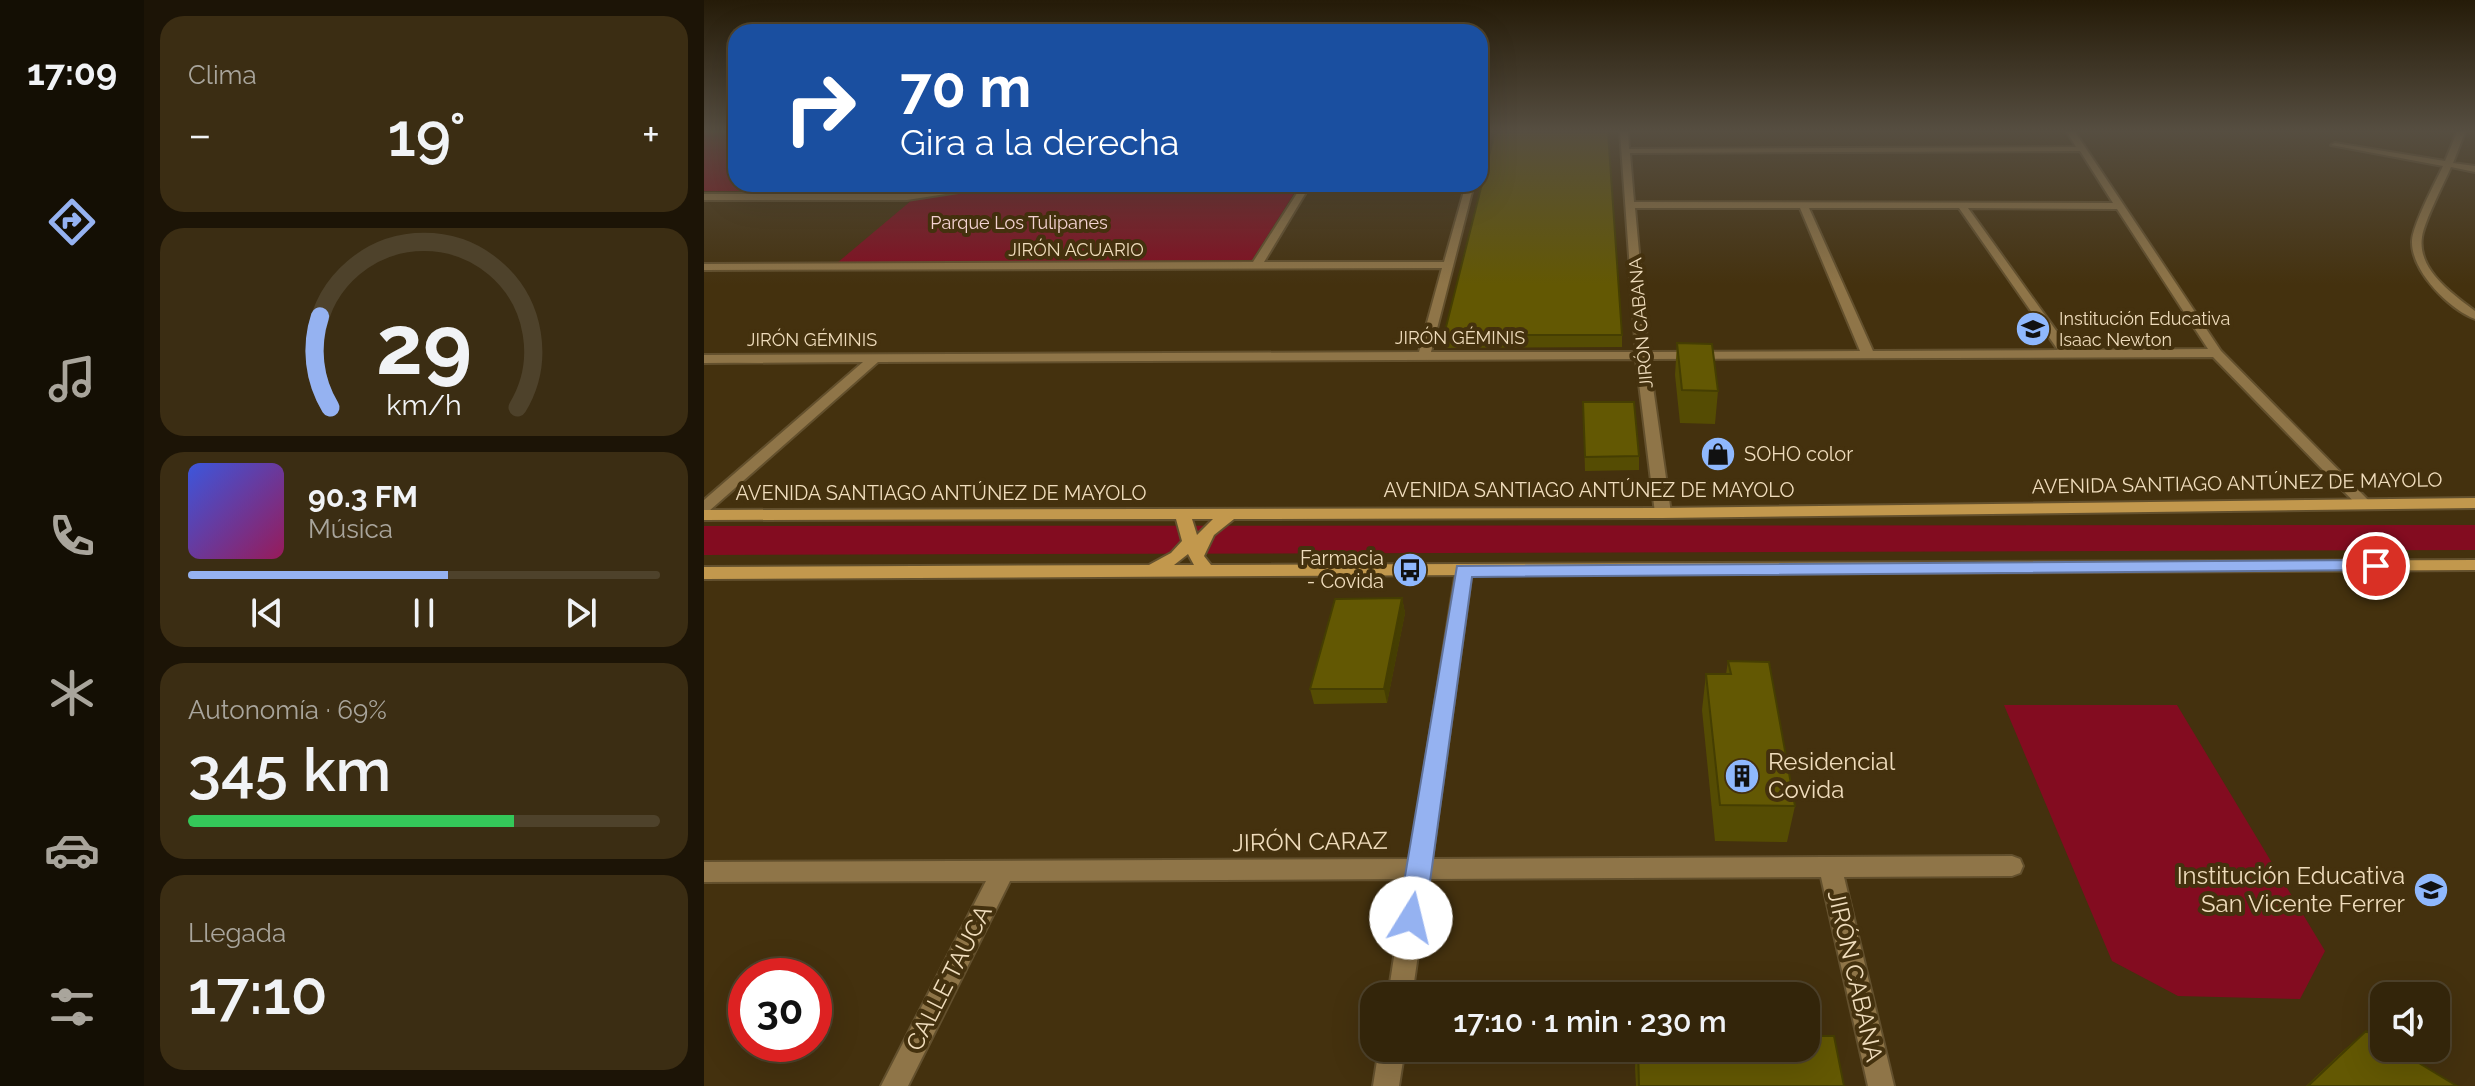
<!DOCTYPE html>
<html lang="es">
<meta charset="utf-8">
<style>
:root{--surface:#33250a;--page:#3b2d13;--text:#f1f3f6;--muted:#a9a59c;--line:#4e422b;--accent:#95b2f1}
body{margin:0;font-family:Raleway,sans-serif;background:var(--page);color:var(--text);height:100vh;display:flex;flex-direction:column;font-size:30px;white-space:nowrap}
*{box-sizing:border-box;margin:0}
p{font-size:26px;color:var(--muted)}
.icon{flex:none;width:44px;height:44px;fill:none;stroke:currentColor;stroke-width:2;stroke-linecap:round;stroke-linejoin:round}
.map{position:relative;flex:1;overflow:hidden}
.panel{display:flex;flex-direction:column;gap:16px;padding:16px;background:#1c1406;width:560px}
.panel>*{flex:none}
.top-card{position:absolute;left:24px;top:24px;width:760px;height:168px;border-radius:24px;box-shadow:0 8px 32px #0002,0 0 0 2px var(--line);background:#1a4fa0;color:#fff;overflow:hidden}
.buttons{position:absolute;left:1666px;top:982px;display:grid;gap:16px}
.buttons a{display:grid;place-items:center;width:80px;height:80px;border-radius:16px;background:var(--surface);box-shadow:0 8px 32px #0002,0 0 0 2px var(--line);font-size:40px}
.speed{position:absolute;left:24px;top:958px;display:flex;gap:16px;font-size:40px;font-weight:700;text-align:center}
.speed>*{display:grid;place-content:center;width:104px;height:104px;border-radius:50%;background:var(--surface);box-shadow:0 8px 32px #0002,0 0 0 2px var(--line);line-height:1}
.speed .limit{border:12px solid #d22;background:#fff;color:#111}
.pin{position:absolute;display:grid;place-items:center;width:68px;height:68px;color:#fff;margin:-34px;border:4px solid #fff;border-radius:50%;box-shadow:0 2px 8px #0007}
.me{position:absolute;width:88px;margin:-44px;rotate:9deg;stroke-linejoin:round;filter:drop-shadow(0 0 6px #0008)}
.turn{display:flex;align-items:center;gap:28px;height:168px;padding:0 40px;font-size:36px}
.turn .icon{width:104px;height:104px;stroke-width:2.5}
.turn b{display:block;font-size:56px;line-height:68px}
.big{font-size:60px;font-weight:600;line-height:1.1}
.panel .widget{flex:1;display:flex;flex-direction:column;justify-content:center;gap:12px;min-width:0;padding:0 28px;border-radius:24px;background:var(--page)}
.panel .dial{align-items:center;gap:0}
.dial svg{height:208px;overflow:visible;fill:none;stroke:var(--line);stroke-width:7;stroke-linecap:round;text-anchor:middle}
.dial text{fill:var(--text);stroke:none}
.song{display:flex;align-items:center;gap:24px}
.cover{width:96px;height:96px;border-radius:12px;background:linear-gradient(135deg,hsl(230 70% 55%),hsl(330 70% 35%))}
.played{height:8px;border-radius:4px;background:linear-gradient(90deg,var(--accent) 55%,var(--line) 55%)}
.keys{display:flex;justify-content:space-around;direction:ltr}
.heat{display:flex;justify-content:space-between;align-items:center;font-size:44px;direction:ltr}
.charge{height:12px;border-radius:6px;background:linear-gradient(90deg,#34c759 69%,var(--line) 0)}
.trip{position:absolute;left:656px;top:982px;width:460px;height:80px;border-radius:24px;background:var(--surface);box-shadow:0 8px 32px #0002,0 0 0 2px var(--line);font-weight:600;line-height:80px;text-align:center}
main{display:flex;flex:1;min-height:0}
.tabs{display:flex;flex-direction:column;width:144px;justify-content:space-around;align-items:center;background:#140f04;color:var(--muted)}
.tabs .icon{width:56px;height:56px}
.tabs .on{color:var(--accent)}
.tabs b{font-size:36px;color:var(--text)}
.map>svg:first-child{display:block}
.green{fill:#830c20}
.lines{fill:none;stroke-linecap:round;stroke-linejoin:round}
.minor-casing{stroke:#63502d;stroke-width:4}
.secondary-casing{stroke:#63502d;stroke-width:4}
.minor{fill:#8f7548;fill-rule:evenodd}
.secondary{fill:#c2984d;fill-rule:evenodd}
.wall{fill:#554c03}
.shaded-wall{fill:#453e02}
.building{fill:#635803;stroke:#453e02;stroke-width:2}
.route{fill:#95b2f1;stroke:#61749d;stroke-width:2}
.labels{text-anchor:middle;stroke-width:8;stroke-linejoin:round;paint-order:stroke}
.far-park-label{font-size:18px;fill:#f6d5d4;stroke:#44310e}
.far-street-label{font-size:18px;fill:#efdcbc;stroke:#44310e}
.far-poi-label{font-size:18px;fill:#efdcbc;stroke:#44310e;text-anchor:start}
.poi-label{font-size:20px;fill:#efdcbc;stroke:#44310e;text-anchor:start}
.street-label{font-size:20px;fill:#efdcbc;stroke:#44310e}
.near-poi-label{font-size:24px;fill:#efdcbc;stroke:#44310e;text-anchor:start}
.near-street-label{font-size:24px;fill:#efdcbc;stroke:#44310e}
</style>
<main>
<nav class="tabs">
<b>17:09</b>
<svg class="icon on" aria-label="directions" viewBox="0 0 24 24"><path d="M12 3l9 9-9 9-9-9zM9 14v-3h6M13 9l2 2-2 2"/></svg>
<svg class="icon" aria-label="music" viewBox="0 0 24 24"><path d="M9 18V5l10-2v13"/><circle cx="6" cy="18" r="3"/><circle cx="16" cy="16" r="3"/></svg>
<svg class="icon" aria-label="phone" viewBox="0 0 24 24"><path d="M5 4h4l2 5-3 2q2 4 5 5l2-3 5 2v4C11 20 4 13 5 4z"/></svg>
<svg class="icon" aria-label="climate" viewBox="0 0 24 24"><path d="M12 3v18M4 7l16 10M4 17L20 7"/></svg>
<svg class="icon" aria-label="car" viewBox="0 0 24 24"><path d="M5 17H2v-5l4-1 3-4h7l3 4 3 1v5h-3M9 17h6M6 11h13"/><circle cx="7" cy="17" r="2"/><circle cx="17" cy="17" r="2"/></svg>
<svg class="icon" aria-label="filters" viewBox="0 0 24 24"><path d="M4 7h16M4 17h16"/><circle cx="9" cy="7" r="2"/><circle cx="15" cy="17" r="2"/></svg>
</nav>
<section class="panel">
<div class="widget"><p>Clima</p>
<div class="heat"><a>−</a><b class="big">19°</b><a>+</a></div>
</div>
<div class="widget dial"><svg viewBox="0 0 100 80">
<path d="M14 69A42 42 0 1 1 86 69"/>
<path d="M14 69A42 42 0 0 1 10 34" stroke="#95b2f1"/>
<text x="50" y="56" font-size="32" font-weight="700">29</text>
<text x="50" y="72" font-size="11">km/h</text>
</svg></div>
<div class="widget">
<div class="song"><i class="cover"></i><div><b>90.3 FM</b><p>Música</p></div></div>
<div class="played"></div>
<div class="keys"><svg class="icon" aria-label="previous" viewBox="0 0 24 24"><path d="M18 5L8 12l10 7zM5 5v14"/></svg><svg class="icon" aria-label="pause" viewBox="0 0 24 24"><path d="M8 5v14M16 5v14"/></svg><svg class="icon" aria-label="next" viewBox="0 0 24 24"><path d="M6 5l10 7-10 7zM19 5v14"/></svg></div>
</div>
<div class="widget"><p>Autonomía · 69%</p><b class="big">345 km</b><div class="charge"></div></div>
<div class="widget"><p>Llegada</p><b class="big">17:10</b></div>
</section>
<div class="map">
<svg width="1771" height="1086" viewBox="0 0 1771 1086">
<rect width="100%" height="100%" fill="#44310e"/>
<path class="green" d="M 0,132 L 32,132 L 32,184 L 59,184 L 46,191 L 0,191 Z
M 307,184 L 596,184 L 548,260 L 133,263 L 208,200 Z
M 1771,525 L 1771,550 L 0,555 L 0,526 Z
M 1300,705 L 1473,705 L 1621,951 L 1596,999 L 1474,996 L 1408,961 Z"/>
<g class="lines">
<g class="minor-casing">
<path id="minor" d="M 776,132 L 783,132 L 780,145 L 776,147 Z
M 916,132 L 924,132 L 925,149 L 1372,147 L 1363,132 L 1371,132 L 1517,351 L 1668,504 L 1665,507 L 1655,507 L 1509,357 L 945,359 L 967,513 L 959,518 L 951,513 L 932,359 L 174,362 L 5,511 L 0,513 L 0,500 L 159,362 L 0,363 L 0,355 L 715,352 L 738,268 L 0,270 L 0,264 L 549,262 L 599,184 L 607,184 L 560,262 L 740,262 L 762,184 L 770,184 L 727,352 L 932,352 ZM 1376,151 L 1409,203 L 930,202 L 926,153 ZM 931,208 L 1096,208 L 1156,351 L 944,352 ZM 1105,208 L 1255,208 L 1354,350 L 1169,351 ZM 1264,208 L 1413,209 L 1504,349 L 1366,350 Z
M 1753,132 L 1761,132 L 1749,163 L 1771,166 L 1771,172 L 1747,167 C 1739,186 1721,219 1718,237 C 1713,270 1749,294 1771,311 L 1771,319 C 1745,309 1707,271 1708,241 C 1709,224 1731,183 1739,166 L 1627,145 L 1631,143 L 1741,161 Z
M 282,184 L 306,184 L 203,200 L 0,200 L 0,194 L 203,194 Z
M 760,565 L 768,571 L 728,859 L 1308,856 L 1316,859 L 1319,866 L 1316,873 L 1308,876 L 1140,877 L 1190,1086 L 1164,1086 L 1117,877 L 725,879 L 708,996 L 684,996 L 702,879 L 306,881 L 204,1086 L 177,1086 L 282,881 L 0,882 L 0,862 L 706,859 L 752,571 Z
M 675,1048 L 701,1048 L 695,1086 L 669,1086 Z"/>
</g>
<g class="secondary-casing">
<path id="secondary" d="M 1771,498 L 1771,508 L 959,518 L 530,519 L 510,535 L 500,556 L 507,565 L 1771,560 L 1771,570 L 0,579 L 0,567 L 445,565 L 467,553 L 478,541 L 472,519 L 0,520 L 0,510 L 959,508 ZM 488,519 L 509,519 L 493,535 ZM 484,554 L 490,565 L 470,565 Z"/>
</g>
<use href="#minor" class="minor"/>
<use href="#secondary" class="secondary"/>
</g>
<path class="wall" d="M 740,335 L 918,335 L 918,347 L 741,348 Z
M 973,343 L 1014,391 L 1011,424 L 976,423 L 971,375 Z
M 879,402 L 935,456 L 935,470 L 881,471 Z
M 698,598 L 701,613 L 683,703 L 610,704 L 606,689 Z
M 1024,661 L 1091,806 L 1083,842 L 1011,841 L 998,710 L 1002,674 L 1022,674 Z
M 1662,1031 L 1753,1086 L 1602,1086 L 1640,1050 Z
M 932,1048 L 1102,1048 L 1140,1086 L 932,1086 L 931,1068 Z"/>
<path class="shaded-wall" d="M 698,598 L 701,613 L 683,703 L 680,689 Z"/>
<path class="building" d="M 791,132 L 904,132 L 918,335 L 740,335 Z
M 973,343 L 1008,344 L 1014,391 L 978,390 Z
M 879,402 L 930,402 L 935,456 L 881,457 Z
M 698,598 L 680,689 L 606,689 L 631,599 Z
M 1024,661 L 1065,662 L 1091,806 L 1016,805 L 1002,674 L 1027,674 Z
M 1662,1031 L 1680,1042 L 1680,1048 L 1690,1048 L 1753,1086 L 1604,1086 Z
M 1102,1036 L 1130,1036 L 1140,1086 L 935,1086 L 934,1048 L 1102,1048 Z"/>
<linearGradient id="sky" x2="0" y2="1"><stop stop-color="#251b08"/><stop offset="0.46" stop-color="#564e41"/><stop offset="1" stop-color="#564e41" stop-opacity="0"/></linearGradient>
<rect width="1771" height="285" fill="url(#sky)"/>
<path class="route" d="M 1672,560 L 1681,566 L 1678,570 L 768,577 L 721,918 L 717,927 L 707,931 L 698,927 L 694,918 L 753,566 Z"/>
<defs>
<g id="school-disc" transform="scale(1.8)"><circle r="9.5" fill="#8fb8fd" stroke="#44310e"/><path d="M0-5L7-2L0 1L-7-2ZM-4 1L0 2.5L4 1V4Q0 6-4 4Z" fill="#111"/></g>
<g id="shop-disc" transform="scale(1.8)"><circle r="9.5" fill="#8fb8fd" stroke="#44310e"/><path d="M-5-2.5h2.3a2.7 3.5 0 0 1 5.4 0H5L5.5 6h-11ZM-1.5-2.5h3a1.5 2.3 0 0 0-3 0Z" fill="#111"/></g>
<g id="bus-disc" transform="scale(1.8)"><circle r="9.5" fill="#8fb8fd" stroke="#44310e"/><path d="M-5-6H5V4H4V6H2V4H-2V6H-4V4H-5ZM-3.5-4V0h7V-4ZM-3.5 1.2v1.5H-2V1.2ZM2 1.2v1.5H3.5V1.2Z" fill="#111"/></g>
<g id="building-disc" transform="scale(1.8)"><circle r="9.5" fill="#8fb8fd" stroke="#44310e"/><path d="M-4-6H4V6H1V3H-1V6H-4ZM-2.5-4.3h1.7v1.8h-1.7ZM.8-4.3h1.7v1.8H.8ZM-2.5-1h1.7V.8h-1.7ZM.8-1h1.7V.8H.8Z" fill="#111"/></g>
</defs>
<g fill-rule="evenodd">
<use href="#school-disc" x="1329" y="329"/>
<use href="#shop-disc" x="1014" y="454"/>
<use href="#bus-disc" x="706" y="570"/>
<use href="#building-disc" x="1038" y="776"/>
<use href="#school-disc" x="1727" y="890"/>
</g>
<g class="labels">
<g class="far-park-label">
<text x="315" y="229">Parque Los Tulipanes</text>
</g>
<g class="far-street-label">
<text x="372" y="256">JIRÓN ACUARIO</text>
<text transform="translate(937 323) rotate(-95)" y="6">JIRÓN CABANA</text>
<text x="756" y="344">JIRÓN GÉMINIS</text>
<text x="108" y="346">JIRÓN GÉMINIS</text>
</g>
<g class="far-poi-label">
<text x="1355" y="325">Institución Educativa<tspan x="1355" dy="21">Isaac Newton</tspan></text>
</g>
<g class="poi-label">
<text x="1040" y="461">SOHO color</text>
<text x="680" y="565" text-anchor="end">Farmacia<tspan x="680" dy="23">- Covida</tspan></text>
</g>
<g class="street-label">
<text transform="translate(1533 483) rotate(-1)" y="7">AVENIDA SANTIAGO ANTÚNEZ DE MAYOLO</text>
<text x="885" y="497">AVENIDA SANTIAGO ANTÚNEZ DE MAYOLO</text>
<text x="237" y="500">AVENIDA SANTIAGO ANTÚNEZ DE MAYOLO</text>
</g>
<g class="near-poi-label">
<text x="1064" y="770">Residencial<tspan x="1064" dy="28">Covida</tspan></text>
<text x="1701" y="884" text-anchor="end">Institución Educativa<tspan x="1701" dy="28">San Vicente Ferrer</tspan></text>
</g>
<g class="near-street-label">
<text transform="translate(606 842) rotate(-1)" y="8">JIRÓN CARAZ</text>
<text transform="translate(1151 976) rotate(77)" y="8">JIRÓN CABANA</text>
<text transform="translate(245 978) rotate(-63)" y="8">CALLE TAUCA</text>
</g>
</g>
</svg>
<div class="buttons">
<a><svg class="icon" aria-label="sound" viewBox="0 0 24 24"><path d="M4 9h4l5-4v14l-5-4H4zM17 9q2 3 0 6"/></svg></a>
</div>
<div class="speed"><div class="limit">30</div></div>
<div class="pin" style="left:1672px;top:566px;background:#d93025"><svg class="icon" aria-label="arrive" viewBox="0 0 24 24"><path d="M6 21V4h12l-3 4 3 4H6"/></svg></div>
<svg class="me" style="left:707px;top:918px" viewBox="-20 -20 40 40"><circle r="19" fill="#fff"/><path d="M0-13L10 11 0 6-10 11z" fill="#95b2f1"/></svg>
<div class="trip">17:10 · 1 min · 230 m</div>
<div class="top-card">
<div class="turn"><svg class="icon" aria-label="right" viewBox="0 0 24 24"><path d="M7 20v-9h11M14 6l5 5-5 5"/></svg><div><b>70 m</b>Gira a la derecha</div></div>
</div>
</div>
</main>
